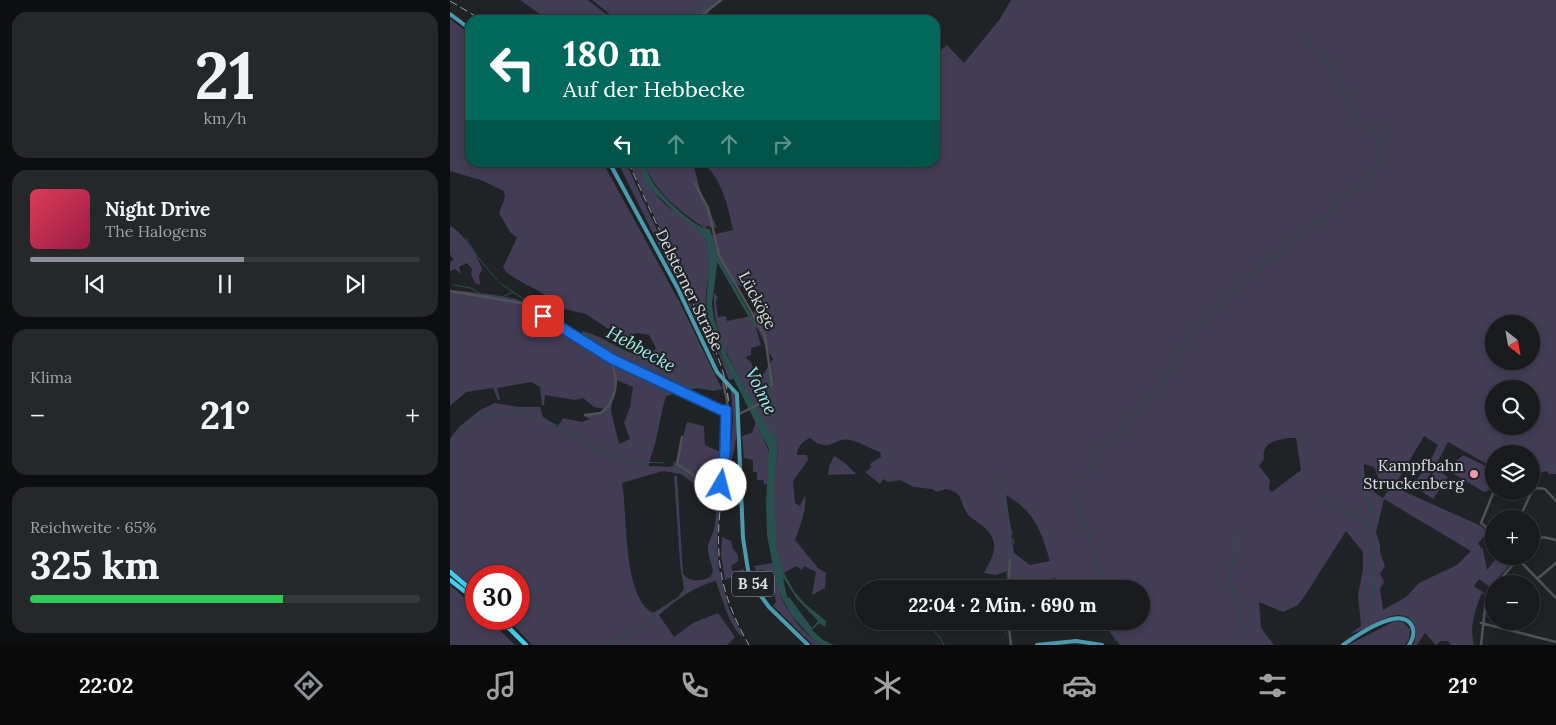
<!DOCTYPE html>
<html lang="de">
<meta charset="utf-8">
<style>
:root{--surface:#181a1c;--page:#252729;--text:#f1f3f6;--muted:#9fa1a3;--line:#36383b;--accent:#8c9099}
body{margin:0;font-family:Lora,serif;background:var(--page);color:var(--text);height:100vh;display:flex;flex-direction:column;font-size:19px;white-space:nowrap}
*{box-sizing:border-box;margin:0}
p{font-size:16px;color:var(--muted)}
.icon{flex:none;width:28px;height:28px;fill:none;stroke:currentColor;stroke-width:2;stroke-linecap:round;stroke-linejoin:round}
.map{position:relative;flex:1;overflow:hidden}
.side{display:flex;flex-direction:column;gap:12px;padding:12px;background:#0d0e0f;width:450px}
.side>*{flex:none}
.hud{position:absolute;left:15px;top:15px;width:475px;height:152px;border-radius:15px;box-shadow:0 2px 8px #0003,0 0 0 1px var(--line);background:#00695c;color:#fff;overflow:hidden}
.needle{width:32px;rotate:149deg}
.buttons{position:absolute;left:1035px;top:315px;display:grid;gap:10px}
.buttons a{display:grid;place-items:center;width:55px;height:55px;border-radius:50%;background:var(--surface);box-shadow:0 2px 8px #0003,0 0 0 1px var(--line);font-size:25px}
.speed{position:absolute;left:15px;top:565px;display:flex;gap:10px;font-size:25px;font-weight:700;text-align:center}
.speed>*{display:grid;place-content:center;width:65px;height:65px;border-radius:50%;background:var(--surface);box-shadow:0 2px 8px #0003,0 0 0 1px var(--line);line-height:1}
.speed .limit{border:8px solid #d22;background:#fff;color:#111}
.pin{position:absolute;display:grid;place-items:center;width:42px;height:42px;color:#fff;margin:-21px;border-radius:10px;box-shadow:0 2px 8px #0006}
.me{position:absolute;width:55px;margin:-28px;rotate:8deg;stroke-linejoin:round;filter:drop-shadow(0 0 4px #0008)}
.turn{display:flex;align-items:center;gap:18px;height:105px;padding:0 15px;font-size:22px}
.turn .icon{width:65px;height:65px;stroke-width:2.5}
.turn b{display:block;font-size:35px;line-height:42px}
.lanes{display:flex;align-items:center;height:48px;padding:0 15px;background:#0003;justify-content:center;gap:25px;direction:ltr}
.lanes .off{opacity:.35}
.big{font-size:38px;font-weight:700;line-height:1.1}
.side .widget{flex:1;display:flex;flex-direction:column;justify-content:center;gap:8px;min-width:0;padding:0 18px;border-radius:15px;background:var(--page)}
.side .dial{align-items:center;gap:0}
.dial b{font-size:65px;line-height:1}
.song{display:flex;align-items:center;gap:15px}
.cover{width:60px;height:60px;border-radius:8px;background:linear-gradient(135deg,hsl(350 70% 55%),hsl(340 70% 35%))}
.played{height:5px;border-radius:2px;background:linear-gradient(90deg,var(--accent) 55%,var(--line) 55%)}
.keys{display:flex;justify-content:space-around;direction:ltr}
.heat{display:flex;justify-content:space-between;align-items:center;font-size:28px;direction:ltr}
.charge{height:8px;border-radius:4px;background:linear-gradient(90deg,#34c759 65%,var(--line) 0)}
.trip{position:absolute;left:405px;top:580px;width:295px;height:50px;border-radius:25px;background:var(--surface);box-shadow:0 2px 8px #0003,0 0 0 1px var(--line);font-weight:700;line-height:50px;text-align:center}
.tab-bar{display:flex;height:80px;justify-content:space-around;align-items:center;background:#0a0a0b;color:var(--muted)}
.tab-bar .icon{width:35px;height:35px}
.tab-bar .selected{color:var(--accent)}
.tab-bar b{font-size:22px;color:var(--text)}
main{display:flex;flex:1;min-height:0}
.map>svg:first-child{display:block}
.green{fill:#423c55;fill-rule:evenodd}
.water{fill:#27504e;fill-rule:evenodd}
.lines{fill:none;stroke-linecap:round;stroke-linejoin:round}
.stream{stroke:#27504e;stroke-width:1}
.canal{stroke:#27504e;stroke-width:3}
.minor{stroke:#4f5255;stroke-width:2.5}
.primary{stroke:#4a9bb0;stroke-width:4}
.motorway{stroke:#46cced;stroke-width:4.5}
.rail{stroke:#9a9d9f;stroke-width:1;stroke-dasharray:8 4;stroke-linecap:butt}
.route-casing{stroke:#114b97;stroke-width:12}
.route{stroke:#1a73e8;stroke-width:9}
.poi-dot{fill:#f49aa2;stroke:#202326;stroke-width:2}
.labels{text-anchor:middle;stroke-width:4;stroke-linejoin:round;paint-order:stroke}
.shield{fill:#202326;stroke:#a2a4a7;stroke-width:1}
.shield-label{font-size:15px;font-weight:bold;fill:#dadcde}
.street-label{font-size:16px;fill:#dadcde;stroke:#202326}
.poi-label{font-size:16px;fill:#dadcde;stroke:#202326;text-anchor:end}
.water-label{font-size:18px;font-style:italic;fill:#9eede9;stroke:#202326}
</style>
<main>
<section class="side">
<div class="widget dial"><b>21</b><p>km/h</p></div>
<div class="widget">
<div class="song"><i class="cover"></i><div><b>Night Drive</b><p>The Halogens</p></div></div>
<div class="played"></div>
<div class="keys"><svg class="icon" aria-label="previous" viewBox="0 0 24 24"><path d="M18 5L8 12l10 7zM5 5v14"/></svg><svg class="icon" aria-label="pause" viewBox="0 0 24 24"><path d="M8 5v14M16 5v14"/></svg><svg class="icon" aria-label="next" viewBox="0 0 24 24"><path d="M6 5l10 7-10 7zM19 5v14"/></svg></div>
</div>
<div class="widget"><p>Klima</p>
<div class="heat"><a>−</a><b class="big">21°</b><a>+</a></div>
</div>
<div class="widget"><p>Reichweite · 65%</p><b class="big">325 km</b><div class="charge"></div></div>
</section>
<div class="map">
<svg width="1106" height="645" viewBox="0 0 1106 645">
<rect width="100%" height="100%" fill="#202326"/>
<path class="green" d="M 70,0 L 138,0 L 160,17 L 158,20 L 98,20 Z
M 142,0 L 273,0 L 258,11 L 259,20 L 167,20 Z
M 561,0 L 1106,0 L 1106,474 L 1099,474 L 1097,471 L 1090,473 L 1081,473 L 1081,454 L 1044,454 L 1044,468 L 998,442 L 984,469 L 969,490 L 962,485 L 978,465 L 988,445 L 974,436 L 945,485 L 929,479 L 924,467 L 914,464 C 913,479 919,490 933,498 L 941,486 L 944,487 L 1031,526 L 1037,532 L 1028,544 L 1033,549 L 1037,570 L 1048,556 L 1066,558 L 1040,587 L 1029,579 L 1024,586 L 1037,595 L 1032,593 C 1025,608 1019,629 1024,645 L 1001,645 L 998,641 L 991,641 L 986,645 L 975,633 L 967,645 L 963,645 C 969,633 965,615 949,615 C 932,615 915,632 901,633 L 911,626 L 908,595 L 913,569 L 913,552 L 896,531 L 856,594 L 848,605 L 833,612 L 809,602 L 811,628 L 824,645 L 670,645 L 651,621 L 691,621 L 691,589 L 618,589 L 605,578 L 579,586 L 578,581 L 560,580 L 557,571 L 546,575 L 534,573 C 546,551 551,540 529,523 C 525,520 519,517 517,513 C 509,501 514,492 495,489 L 487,492 L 482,489 L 464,487 L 450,480 L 438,482 L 433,479 L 430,484 L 415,472 L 421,468 L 420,464 L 431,457 L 430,452 C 420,449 411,442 400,440 C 384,436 381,455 360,438 C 353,441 347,447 347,455 L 357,455 L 358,460 L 343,481 L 345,503 L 350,506 L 355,495 C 357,511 350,525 345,540 L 368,568 L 376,573 L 375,588 L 362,595 L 366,572 L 354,566 L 352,570 L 346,566 L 334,573 C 323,544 320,497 325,466 C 326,461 328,457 328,451 C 327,442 323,439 318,432 L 274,348 C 267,327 263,315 264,293 L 268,297 L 266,302 L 268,317 L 276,316 L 277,321 L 301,316 L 307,309 L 300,290 L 278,281 L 265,252 L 262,235 L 283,230 C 278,206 272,179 253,163 L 485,162 L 485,54 L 497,45 L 514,63 L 550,19 ZM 1044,324 L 1081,324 L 1081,361 L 1044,361 ZM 305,325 C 313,336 315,349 323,359 L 308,383 L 301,362 L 295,357 L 301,355 L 301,348 L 311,345 ZM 1044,389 L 1081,389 L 1081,426 L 1044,426 ZM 838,438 L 846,438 L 851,470 L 822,492 L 819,489 L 820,480 L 809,466 L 814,459 C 811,443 825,440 838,438 ZM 556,495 C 585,512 591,531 600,561 L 580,565 L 564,553 ZM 934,499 L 1021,551 L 1007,565 L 969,583 L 956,597 L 933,610 L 930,589 L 934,582 L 930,574 L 935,566 L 930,553 L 930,545 L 926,532 Z
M 0,19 L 20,34 L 20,162 L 153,163 L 229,301 L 272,389 L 263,391 L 247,388 L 235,391 L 223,388 L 167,359 L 162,358 L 160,362 L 165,380 L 161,411 L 169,444 L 180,439 L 174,423 L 180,407 L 183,387 L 167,380 L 163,361 L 231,392 L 216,396 C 211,412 209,428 205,444 C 203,452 199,459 199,466 L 223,467 L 224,461 L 226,463 L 237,422 L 254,426 L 255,445 L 274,454 L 267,544 L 269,569 L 279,609 L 294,637 C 282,634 270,593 266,581 C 245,586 224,601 209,615 L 224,637 L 243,623 L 268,613 L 285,637 L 277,645 L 82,645 L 58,619 L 69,619 L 69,576 L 26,576 L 26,590 L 0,569 L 0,439 L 9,427 L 30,410 L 45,403 L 69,407 L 90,407 L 93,417 L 108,427 L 113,418 L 132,422 L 140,419 L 135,417 L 135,415 L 144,415 L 155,409 L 144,407 L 133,398 L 125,400 L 95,395 L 94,405 L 92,405 L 90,387 L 81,382 L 47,388 L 50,400 L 48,400 L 43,388 L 16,392 L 0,406 L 0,290 C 27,293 85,295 100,319 L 112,323 L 134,339 L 132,331 C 150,335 164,346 181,353 C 185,355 188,354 192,356 L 193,350 L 202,353 L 206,348 L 199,335 L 187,333 L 178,337 L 157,328 L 136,314 L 110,308 C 96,289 59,281 53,267 L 67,238 L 60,232 L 49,213 L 55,197 L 54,191 L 31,180 L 0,171 ZM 213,471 L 231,474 L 268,502 L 264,530 L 258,545 L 258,552 L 263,571 L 261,577 C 251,581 241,583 233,574 L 227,476 L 224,475 L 230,564 L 234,589 L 228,597 L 203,613 C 172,597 178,514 172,483 Z
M 168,163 L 176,163 L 274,376 Z
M 179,163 L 188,163 C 195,178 202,192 215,204 C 227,215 253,226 257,243 C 263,265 254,289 256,312 C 258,335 274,359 284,379 L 279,380 L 269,354 Z
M 194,163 L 243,163 L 250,190 L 267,228 L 256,226 L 256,229 C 229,211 206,193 194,163 Z
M 0,226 C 14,233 27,255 32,269 L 29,276 L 30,285 L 25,283 L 21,274 L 22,269 L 17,263 L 9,267 L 11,274 L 5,269 L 0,271 L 0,262 L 4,260 L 0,254 Z
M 281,389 C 295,406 284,455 278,475 L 283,420 Z
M 306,421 L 320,454 L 318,483 L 315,485 L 313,480 L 307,480 L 307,472 L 303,472 L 303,460 L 294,458 L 292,436 L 302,433 Z
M 1013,455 L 1044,470 C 1044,479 1045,489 1034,492 L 1004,474 L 1004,463 Z
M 384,456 L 395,463 L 406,474 L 378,475 L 379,467 Z
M 986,469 L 998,477 L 983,499 L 971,491 Z
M 272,537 L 281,541 L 283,549 L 288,555 L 288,561 L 281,566 L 283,572 L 294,569 L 295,574 L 289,574 L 275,580 L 271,555 Z
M 323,563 C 324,594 345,629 372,645 L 363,645 L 323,606 L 326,602 L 320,574 L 313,570 L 306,571 L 304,566 Z
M 0,585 L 26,608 L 26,619 L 38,619 L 65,645 L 0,645 Z
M 945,621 L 953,622 L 960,629 L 959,640 L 955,645 L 898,645 Z"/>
<path class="water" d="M 188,163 L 194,163 C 197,170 199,177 204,184 C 212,196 246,230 260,229 L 268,258 L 262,304 L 264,319 L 277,355 L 323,438 L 317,381 L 318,363 L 321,415 L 328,453 L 325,467 L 324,507 L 327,548 L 334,573 L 344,591 L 355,604 L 376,621 L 375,627 L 369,623 L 362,630 L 373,640 L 384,645 L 372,645 L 363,639 L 341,615 L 327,588 L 317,535 L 316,504 L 319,449 L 272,356 L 256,312 L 259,259 L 257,242 L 248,229 L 228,215 L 205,193 L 196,182 ZM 333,577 L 347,599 L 368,621 L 362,628 L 339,597 L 337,598 Z"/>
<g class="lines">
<path class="stream" d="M 227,20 L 261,0
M 849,34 L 851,38
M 855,42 C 865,52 875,57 883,69 C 894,85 896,114 913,123
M 929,145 L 941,127
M 859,227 C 863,223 868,223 873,220 C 881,215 884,202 893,197 C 918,180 947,159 919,127
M 16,238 L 27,256 L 47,280
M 50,283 L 63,292
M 4,285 L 21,288 L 30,293
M 35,295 L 52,297 L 63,292 L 100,317
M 104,319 L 129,335 L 138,335 L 146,341 L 185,356 L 194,366 L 207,371 L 215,381 C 231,381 255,393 271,388
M 746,329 L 815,262 L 826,257 L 852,231
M 1023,422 L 1027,424 L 1043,442 L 1061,454
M 0,446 L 25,416 L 71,412 L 110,426 L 155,455 L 176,461 L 213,463
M 1081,457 L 1097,466 L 1106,466
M 221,466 C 234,471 263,495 272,495
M 636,475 C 642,468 644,458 649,451 C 654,445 660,444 665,439 L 713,381 L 740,335
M 546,476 L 549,483
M 915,485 L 921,508 L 919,523
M 276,494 L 288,492
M 624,495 L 629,507 L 631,519 L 637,529 L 639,540
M 872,499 L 918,523 L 925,558 L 924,609
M 557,500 L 555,505 L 562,534
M 785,534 L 785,550 L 779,577 L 793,630 L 794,645
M 563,538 L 564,544
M 642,544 L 650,575 L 657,589
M 265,547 L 268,546
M 557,568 L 561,549
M 256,580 L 264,573 L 262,550
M 557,589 L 557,572
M 472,621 L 489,636 L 494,645
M 556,621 L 556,634
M 200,622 L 231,595 L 247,586
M 189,628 L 196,624
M 665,641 L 666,621
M 157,645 L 184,631"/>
<path class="canal" d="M 266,257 L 305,325"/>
<path class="minor" d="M 246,20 L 271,0
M 245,184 L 258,208 L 269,255 L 315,336 L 322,385 L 312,391 L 314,399 L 311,403 L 289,414
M 0,291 L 71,303 L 162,359 L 271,410 L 276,409
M 135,415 L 151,413 C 162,404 168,390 165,375 C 164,370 161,365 162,359
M 232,437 L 227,464 L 263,488 L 269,487 L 271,483 C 275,457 280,426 277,400 C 276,392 272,388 274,380
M 1069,519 L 1082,491 L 1087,488 L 1095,489 L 1106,501
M 1044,534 L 1031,523 L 1044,491
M 1081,544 L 1093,537 L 1106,540
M 1068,556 L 1068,559 L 1106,598
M 1087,579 L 1106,563
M 1046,584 L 1068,559
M 558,589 L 560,560
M 558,621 L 561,645
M 1031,623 L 1106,642
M 1031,645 L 1035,608 L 1044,588"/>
<path class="primary" d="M 0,14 L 20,29
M 159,162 L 227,287 L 267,372 L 287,394 L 293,538 L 298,570 L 308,592 L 319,607 L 358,645
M 587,645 L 626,641 L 652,645
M 893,645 C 906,636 951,604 962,626 C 965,633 963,639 959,645"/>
<path class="motorway" d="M 0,572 L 26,594
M 0,580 L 26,600
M 50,619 L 76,645"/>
<path class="rail" d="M 0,1 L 32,20
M 178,162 L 267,355 C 296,424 264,485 269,555 C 271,588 283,617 299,645"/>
</g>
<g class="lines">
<g class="route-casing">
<path id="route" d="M 93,316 L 162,359 L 271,410 L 276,410 L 275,452 L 271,485"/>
</g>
<use href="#route" class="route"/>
</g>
<circle class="poi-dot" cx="1024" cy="474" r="5"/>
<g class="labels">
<rect class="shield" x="282" y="571.5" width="42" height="25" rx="4"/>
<g class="shield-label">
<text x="303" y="589">B 54</text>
</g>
<g class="street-label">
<text transform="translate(240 290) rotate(64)" y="6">Delsterner Straße</text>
<text transform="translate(308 300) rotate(62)" y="6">Lücköge</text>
</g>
<g class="poi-label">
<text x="1014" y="471">Kampfbahn<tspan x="1014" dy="18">Struckenberg</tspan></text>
</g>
<g class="water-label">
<text transform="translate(191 349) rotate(29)" y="6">Hebbecke</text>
<text transform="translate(311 391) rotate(64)" y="6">Volme</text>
</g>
</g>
</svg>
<div class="buttons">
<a><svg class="needle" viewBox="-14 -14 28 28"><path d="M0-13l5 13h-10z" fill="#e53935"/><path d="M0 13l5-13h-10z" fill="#9fa1a3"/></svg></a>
<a><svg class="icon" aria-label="search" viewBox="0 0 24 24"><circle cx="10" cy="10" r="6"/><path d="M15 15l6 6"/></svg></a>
<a><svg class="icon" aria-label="layers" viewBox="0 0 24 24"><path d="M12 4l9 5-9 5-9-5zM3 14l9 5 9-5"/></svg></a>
<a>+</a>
<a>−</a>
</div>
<div class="speed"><div class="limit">30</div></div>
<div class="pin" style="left:93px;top:316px;background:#d93025"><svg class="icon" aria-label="arrive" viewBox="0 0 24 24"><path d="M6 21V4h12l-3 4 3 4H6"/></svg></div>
<svg class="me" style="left:271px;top:485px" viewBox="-20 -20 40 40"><circle r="19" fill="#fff"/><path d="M0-13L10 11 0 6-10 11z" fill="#1a73e8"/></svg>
<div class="trip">22:04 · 2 Min. · 690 m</div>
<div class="hud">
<div class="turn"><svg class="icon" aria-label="left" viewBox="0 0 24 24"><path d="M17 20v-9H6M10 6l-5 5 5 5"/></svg><div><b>180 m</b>Auf der Hebbecke</div></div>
<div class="lanes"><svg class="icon" aria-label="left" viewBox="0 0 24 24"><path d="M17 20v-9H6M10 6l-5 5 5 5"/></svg><svg class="icon off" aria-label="ahead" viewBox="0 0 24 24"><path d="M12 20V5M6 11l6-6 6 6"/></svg><svg class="icon off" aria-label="ahead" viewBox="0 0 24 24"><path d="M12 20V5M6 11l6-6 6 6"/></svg><svg class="icon off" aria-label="right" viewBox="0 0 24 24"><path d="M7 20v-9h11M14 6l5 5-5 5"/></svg></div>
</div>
</div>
</main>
<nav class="tab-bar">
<b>22:02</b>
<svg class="icon selected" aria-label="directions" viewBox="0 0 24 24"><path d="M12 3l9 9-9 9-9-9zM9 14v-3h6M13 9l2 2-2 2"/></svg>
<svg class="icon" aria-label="music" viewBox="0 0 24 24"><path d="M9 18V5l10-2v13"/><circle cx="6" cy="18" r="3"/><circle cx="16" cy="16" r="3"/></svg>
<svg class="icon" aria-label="phone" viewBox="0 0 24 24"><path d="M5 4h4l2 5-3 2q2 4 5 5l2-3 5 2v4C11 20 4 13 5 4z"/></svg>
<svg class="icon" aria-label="climate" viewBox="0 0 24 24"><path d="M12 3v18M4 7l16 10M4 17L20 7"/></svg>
<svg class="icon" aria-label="car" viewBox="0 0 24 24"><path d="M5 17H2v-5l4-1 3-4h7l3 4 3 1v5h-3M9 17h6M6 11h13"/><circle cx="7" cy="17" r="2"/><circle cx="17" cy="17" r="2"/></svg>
<svg class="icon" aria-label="filters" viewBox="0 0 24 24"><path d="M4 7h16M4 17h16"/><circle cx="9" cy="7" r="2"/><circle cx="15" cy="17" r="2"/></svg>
<b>21°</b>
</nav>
